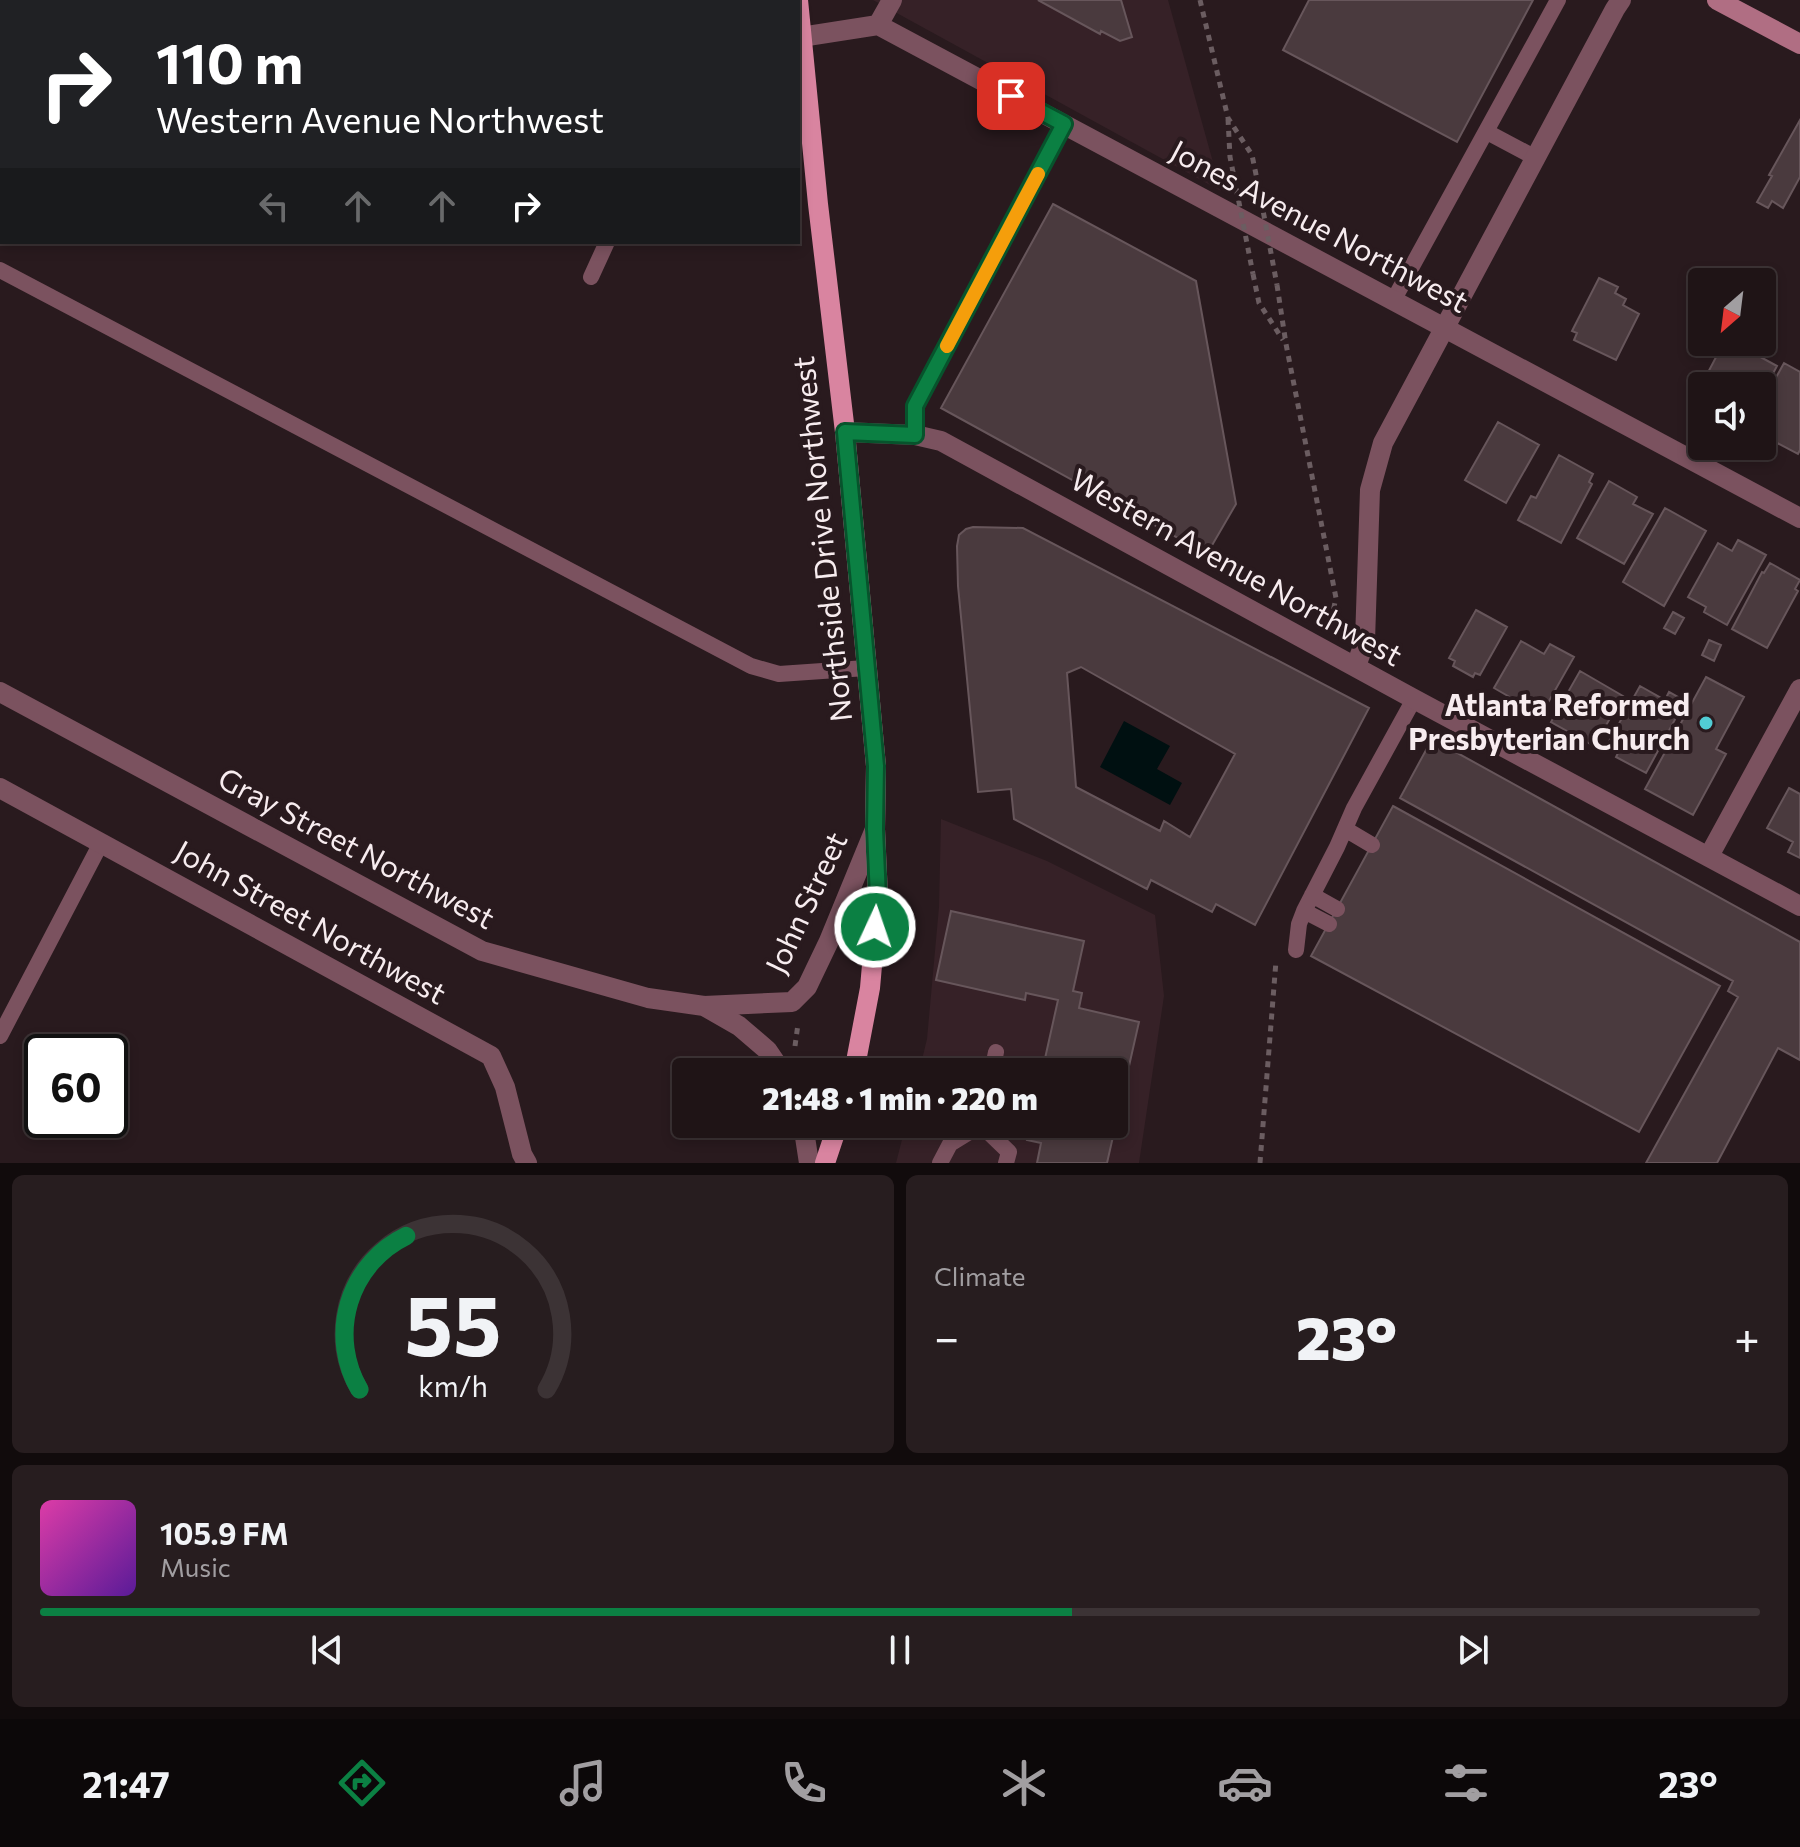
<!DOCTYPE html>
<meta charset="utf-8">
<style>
:root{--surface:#1f1416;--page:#271d1f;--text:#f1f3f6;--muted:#a19ea1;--line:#3c3335;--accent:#0b8043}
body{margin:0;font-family:Commissioner,sans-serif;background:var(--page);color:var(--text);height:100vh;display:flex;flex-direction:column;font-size:30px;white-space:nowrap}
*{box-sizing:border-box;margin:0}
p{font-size:26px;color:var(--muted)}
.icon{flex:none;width:44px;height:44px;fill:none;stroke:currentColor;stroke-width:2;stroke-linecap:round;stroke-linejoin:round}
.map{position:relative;height:1163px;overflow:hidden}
.panel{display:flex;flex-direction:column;gap:12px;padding:12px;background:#110b0c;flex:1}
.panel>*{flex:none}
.hud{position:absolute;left:0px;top:0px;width:800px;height:244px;box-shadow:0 4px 12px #0003,0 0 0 2px var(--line);background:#202124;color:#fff;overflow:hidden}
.needle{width:52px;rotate:208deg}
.fabs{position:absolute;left:1688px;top:268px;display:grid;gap:16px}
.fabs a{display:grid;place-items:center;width:88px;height:88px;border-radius:8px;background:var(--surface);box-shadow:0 4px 12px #0003,0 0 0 2px var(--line);font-size:40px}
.speed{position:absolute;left:24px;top:1034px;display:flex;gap:16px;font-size:40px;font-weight:700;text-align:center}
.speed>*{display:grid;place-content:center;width:104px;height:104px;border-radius:50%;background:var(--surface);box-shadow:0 4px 12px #0003,0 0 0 2px var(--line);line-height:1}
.speed .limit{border:4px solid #111;border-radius:12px;background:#fff;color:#111}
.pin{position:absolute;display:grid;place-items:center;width:68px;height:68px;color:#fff;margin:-34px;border-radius:16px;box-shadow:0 4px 12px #0006}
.me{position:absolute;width:88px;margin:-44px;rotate:3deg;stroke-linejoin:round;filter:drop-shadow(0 0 6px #0008)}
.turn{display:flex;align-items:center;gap:28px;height:168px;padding:0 24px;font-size:36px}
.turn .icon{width:104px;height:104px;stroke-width:2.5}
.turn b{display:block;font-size:56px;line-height:68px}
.lanes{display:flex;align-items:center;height:76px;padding:0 24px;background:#0003;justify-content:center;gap:40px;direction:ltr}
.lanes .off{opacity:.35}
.big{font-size:60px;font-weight:800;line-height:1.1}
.panel .widget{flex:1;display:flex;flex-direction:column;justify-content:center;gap:12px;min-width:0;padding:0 28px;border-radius:12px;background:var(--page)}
.panel .dial{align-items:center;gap:0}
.dial svg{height:208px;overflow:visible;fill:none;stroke:var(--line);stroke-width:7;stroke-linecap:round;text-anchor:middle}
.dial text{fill:var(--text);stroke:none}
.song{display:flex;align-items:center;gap:24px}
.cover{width:96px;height:96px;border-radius:12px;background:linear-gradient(135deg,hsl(320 70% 55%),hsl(270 70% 35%))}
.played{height:8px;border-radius:4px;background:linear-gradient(90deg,var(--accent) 60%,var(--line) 60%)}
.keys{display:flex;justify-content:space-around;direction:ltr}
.heat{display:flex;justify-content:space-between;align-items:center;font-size:44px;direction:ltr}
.panel .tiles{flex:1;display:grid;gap:12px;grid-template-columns:1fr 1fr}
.widget:last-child{grid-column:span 2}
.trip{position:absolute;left:672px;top:1058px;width:456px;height:80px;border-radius:8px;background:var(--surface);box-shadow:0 4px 12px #0003,0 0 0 2px var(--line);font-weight:800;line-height:80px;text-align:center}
.menu{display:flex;height:128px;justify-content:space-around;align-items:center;background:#0c0809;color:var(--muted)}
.menu .icon{width:56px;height:56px}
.menu .current{color:var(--accent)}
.menu b{font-size:36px;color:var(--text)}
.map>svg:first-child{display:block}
.built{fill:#362127}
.water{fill:#001011}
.building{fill:#4a3a3e;stroke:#67565b;stroke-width:2;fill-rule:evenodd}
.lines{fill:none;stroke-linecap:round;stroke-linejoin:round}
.path{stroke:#6b5d61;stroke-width:5;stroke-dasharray:6 6;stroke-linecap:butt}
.lane{stroke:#7b525f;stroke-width:16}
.street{stroke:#7b525f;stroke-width:20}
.secondary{stroke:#b06e83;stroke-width:20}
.primary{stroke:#d984a0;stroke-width:20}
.path-bridge{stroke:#6b5d61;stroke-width:5;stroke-dasharray:6 6;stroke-linecap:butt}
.route-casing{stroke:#07532c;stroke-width:20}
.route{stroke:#0b8043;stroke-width:14}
.slow{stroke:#f59e0b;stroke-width:14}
.poi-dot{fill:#51ccd4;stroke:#291a1e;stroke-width:3}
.labels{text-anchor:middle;stroke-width:8;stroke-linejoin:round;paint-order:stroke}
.street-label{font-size:30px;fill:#f7ecef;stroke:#291a1e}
.poi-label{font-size:30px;font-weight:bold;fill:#f7ecef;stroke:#291a1e;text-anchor:end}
</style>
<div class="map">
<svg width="1800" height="1163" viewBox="0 0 1800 1163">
<rect width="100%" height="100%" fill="#291a1e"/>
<path class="built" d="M 873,0 L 1168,0 L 1221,191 Z
M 941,819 L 1047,861 L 1155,915 L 1164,996 L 1139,1163 L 896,1163 L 906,1124 L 1114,1124 L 1114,1072 L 919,1072 L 927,1039 L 939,907 Z"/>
<path class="water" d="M 1124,721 L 1170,746 L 1157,769 L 1182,783 L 1170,805 L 1100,767 Z"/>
<path class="building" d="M 1038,0 L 1121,0 L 1132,37 L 1120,41 L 1101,31 L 1100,34 Z
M 1309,0 L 1533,0 L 1457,142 L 1283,50 Z
M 1800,120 L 1800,177 L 1783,208 L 1772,201 L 1768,208 L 1757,202 L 1772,176 L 1769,175 Z
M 1053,204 L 1196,281 L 1236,504 L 1207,554 L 941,408 Z
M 1599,278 L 1618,287 L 1615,293 L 1626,299 L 1623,305 L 1639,314 L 1616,360 L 1574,340 L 1577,333 L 1572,331 Z
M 1724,342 L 1733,342 L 1777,366 L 1762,394 L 1762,386 L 1702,386 L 1702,401 L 1695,397 Z
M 1784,363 L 1800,372 L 1800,450 L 1798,454 L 1762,435 L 1762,403 Z
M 1498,422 L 1539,445 L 1506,503 L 1465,480 Z
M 1559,455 L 1593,474 L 1589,482 L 1592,484 L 1561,543 L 1518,520 L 1531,496 L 1536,498 Z
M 1609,481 L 1637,497 L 1633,504 L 1653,514 L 1624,564 L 1577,538 Z
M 1665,508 L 1706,531 L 1664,606 L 1623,582 Z
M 973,527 L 1023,528 L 1369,708 L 1255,925 L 1216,904 L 1212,912 L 1151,880 L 1147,889 L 1014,819 L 1011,789 L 978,792 L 958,586 L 957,546 L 959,535 L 966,529 ZM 1081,667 L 1235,754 L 1190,837 L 1164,821 L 1160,831 L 1076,787 L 1067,673 Z
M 1738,540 L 1766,555 L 1727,625 L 1704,612 L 1706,607 L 1688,597 L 1718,543 L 1732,551 Z
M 1770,563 L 1800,580 L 1795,589 L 1798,591 L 1767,648 L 1732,629 L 1762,572 L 1764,573 Z
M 1476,610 L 1507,627 L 1480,675 L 1475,673 L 1473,677 L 1453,666 L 1455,661 L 1449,658 Z
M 1673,612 L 1684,618 L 1675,634 L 1664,628 Z
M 1709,640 L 1721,645 L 1714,661 L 1702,655 Z
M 1521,641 L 1544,654 L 1550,644 L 1574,657 L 1541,715 L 1494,688 Z
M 1580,671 L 1623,696 L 1594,746 L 1551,722 Z
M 1706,677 L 1744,697 L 1716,749 L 1726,754 L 1693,815 L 1645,789 Z
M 1640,686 L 1665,700 L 1669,692 L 1685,701 L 1646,773 L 1616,757 L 1620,749 L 1608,743 Z
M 1432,739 L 1800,942 L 1800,1060 L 1778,1048 L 1717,1163 L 1646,1163 L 1738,997 L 1728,991 L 1733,981 L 1400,798 Z
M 1789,788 L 1800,794 L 1800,858 L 1788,852 L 1793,842 L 1767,828 Z
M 1393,806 L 1720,986 L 1639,1132 L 1311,956 Z
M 951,911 L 1084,941 L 1073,991 L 1082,993 L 1079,1008 L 1139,1022 L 1107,1163 L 1037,1163 L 1041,1143 L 1027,1140 L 1031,1124 L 1114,1124 L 1114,1072 L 1042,1072 L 1058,1000 L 1026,993 L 1025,1000 L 936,980 Z"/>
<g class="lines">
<path class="path" d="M 1200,0 L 1228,118 L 1252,155 L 1259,189
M 1228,119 L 1230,157 L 1234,177
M 1253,274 L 1259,303 L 1283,340
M 1277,285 L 1286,344 L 1336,598 L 1330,625
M 795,1046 L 798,1024
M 1260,1163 L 1276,961"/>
<path class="lane" d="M 1487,132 L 1534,157
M 0,270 L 751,666 L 779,674 L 866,668
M 591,277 L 607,242
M 1393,301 L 1558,0
M 915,435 L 915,406 L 1064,124
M 1345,829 L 1372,845
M 1312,895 L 1337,909
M 1304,911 L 1329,924
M 1296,950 L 1299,924 L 1304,911 L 1337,847 L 1354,808 L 1414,699
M 0,1036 L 101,843
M 992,1072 L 996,1052
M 940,1163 L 950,1144 L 981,1125 L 1009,1152 L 1006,1163"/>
<path class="street" d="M 878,25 L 892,0
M 801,37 L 878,25 L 1800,518
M 845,432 L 915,435 L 941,441 L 1414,699 L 1800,906
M 1356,666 L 1365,641 L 1370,490 L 1383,443 L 1615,9 L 1621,0
M 0,692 L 482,951 L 648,998 L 704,1006 L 792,1002 L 807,987 L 829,941 L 875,829
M 0,788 L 491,1056 L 505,1087 L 522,1154 L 527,1163
M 1709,856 L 1800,689
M 704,1006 L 739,1026 L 767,1050 L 782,1072
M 803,1124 L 809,1163"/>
<path class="secondary" d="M 1717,0 L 1800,44"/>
<path class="primary" d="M 798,0 L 818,204 L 845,432 L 876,766 L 875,829 L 878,897 L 870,988 L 854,1072
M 825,1163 L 838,1124"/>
<path class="path-bridge" d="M 1234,177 L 1253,274
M 1259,189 L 1277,285"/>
</g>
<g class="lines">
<g class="route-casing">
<path id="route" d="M 875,927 L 878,897 L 875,829 L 876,766 L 845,432 L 915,435 L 915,406 L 1064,124 L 1011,96"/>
</g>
<use href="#route" class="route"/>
<path class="slow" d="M 947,346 L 1038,174"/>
</g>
<circle class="poi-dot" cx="1706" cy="723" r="8"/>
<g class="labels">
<g class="street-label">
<text transform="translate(1319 227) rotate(28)" y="10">Jones Avenue Northwest</text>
<text transform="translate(823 539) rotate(-96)" y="10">Northside Drive Northwest</text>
<text transform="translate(1236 568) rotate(29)" y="10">Western Avenue Northwest</text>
<text transform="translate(356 849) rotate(28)" y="10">Gray Street Northwest</text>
<text transform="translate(807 903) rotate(-65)" y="10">John Street</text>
<text transform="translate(310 923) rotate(29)" y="10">John Street Northwest</text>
</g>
<g class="poi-label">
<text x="1690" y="716">Atlanta Reformed<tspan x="1690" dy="34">Presbyterian Church</tspan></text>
</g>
</g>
</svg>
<div class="fabs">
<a><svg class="needle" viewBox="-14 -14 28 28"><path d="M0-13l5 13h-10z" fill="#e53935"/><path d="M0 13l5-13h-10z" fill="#a19ea1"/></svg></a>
<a><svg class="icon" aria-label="sound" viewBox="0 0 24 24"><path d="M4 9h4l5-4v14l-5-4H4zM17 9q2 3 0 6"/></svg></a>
</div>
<div class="speed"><div class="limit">60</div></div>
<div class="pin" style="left:1011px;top:96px;background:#d93025"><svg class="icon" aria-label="arrive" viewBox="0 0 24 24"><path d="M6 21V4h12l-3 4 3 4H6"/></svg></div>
<svg class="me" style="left:875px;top:927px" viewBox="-20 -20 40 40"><circle r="17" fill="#0b8043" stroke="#fff" stroke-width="3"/><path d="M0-11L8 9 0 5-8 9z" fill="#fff"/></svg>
<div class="trip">21:48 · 1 min · 220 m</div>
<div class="hud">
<div class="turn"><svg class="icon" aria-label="right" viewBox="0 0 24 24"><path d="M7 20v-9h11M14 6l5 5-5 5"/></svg><div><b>110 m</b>Western Avenue Northwest</div></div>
<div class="lanes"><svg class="icon off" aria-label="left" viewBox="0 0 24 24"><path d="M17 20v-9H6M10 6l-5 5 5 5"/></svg><svg class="icon off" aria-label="ahead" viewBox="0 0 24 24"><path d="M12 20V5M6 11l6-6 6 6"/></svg><svg class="icon off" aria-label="ahead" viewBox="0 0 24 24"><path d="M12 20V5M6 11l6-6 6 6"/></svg><svg class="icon" aria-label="right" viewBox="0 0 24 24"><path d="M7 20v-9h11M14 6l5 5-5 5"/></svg></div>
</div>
</div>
<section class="panel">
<div class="tiles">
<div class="widget dial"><svg viewBox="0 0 100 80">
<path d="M14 69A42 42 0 1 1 86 69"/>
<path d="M14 69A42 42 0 0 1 32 10" stroke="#0b8043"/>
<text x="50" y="56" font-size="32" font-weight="700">55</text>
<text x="50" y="72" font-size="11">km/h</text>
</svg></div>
<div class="widget"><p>Climate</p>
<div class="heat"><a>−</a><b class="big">23°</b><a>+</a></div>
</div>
<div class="widget">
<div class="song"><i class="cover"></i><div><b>105.9 FM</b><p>Music</p></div></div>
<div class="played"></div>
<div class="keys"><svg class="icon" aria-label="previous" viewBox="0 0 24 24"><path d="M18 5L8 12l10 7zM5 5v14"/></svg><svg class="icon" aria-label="pause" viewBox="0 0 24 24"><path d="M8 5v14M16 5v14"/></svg><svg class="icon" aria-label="next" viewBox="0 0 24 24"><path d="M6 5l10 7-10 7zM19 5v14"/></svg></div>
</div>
</div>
</section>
<nav class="menu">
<b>21:47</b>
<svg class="icon current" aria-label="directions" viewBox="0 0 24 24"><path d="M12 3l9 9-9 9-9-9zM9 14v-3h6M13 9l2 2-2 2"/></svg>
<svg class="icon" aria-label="music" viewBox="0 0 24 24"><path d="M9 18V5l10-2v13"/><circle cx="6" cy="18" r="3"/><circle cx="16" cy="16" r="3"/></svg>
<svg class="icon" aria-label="phone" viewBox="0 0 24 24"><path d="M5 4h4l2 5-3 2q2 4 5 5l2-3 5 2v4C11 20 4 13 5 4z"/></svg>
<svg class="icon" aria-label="climate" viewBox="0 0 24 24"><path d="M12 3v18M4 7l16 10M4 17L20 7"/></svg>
<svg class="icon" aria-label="car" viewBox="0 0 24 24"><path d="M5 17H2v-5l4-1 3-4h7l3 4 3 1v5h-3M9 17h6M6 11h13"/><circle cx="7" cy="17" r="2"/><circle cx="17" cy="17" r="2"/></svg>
<svg class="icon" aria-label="filters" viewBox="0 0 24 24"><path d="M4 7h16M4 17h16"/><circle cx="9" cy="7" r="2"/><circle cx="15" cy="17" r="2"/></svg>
<b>23°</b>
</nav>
